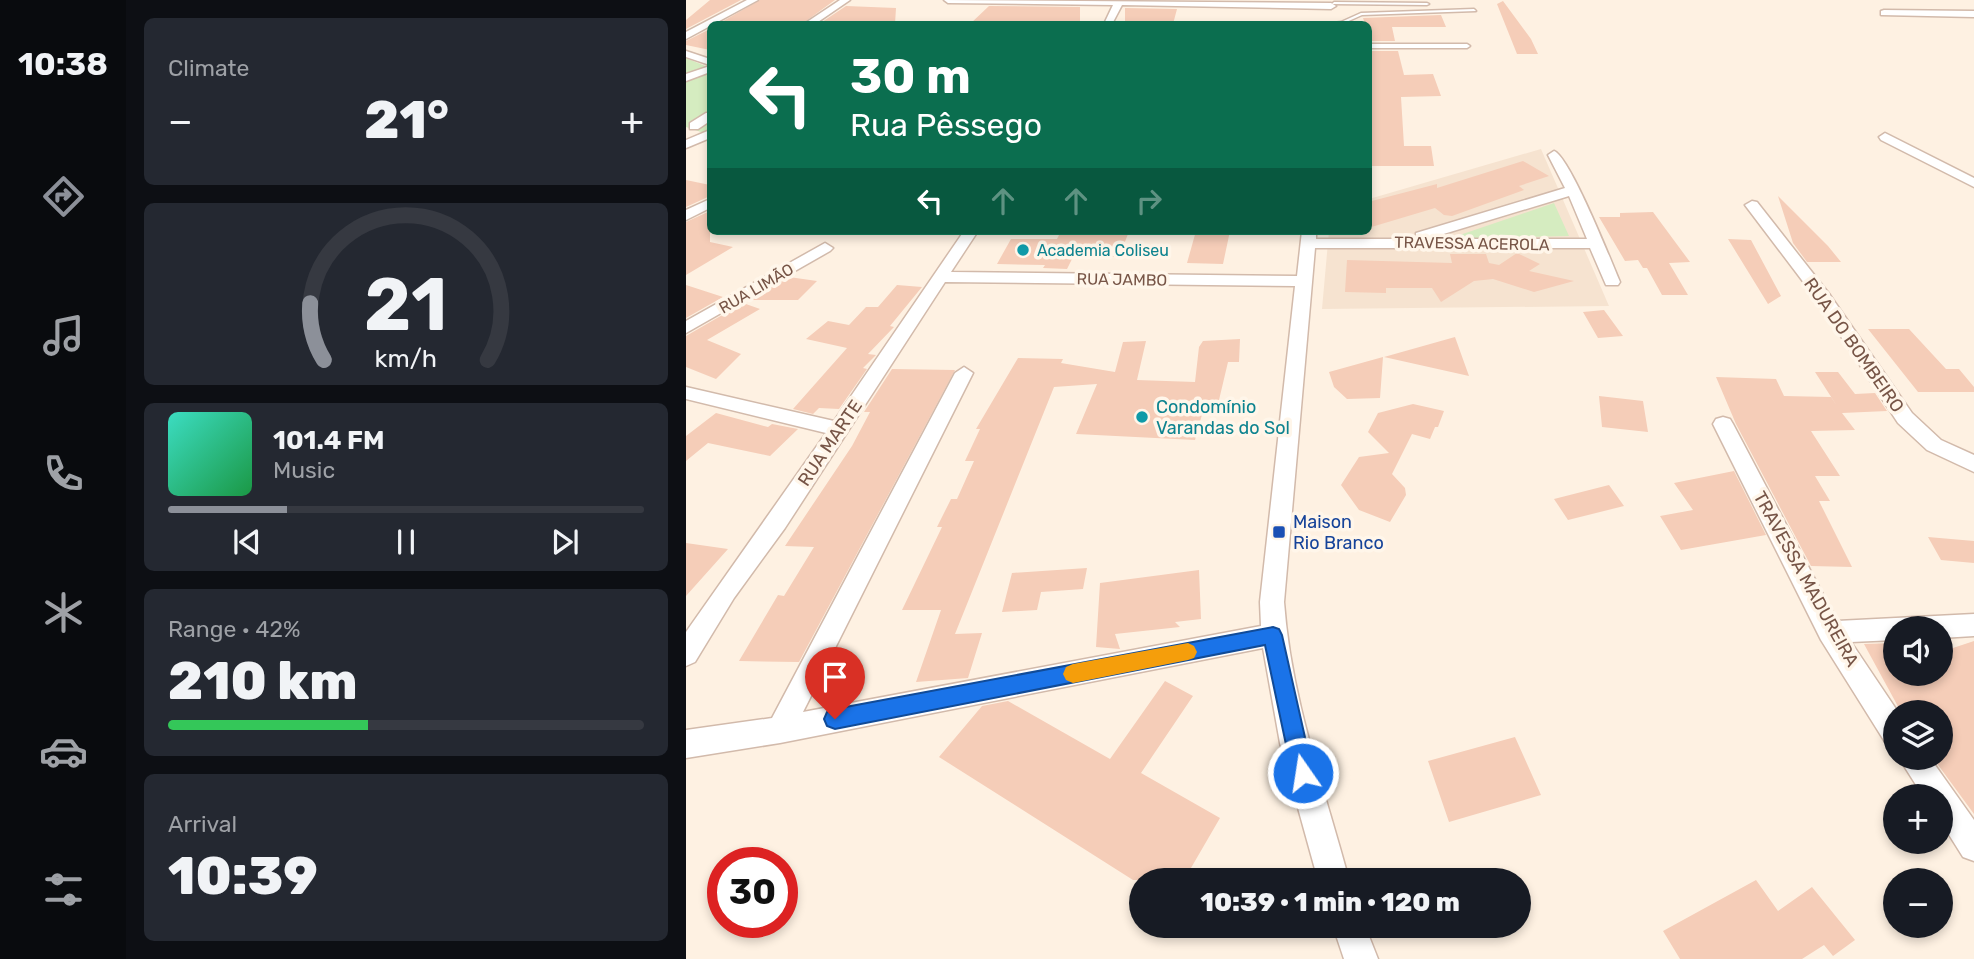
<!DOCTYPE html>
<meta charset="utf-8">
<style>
:root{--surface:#171b24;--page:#242831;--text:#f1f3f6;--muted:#9ea1a6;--line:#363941;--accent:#8c9099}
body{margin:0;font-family:Rubik,sans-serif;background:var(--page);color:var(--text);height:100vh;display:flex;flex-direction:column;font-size:26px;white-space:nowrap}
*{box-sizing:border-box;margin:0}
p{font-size:23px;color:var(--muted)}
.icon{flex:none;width:38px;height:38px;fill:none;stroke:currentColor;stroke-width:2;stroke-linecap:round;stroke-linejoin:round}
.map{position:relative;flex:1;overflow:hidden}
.side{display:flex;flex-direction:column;gap:18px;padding:18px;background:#0d0f14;width:560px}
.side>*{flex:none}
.hud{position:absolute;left:21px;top:21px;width:665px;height:214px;border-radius:10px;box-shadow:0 4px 10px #0003;background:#0b6e4f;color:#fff;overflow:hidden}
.buttons{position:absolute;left:1197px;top:616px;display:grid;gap:14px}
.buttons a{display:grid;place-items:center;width:70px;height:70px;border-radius:50%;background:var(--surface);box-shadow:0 4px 10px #0003;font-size:35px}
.speed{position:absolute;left:21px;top:847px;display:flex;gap:14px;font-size:35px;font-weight:700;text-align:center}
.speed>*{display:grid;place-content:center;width:91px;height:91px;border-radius:50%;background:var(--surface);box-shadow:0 4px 10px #0003;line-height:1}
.speed .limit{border:10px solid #d22;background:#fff;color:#111}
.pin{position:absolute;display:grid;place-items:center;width:60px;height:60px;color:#fff;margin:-72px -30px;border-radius:50% 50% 50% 0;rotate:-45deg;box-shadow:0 0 7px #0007}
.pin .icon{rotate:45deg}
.me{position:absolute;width:77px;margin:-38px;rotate:347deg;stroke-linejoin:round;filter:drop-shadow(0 0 5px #0008)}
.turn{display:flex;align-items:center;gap:24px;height:147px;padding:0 28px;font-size:32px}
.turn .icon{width:91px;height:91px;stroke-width:2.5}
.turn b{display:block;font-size:49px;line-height:60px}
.lanes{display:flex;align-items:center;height:66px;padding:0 28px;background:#0003;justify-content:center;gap:35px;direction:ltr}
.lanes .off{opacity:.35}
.big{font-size:52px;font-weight:800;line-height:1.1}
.side .widget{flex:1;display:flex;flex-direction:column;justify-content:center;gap:10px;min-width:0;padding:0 24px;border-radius:10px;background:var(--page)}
.side .dial{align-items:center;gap:0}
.dial svg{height:182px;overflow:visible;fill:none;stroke:var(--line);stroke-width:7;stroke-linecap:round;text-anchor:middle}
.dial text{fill:var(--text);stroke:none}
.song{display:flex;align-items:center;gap:21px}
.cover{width:84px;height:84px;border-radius:10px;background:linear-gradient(135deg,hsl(170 70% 55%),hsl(140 70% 35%))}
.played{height:7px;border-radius:4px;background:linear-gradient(90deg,var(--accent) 25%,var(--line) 25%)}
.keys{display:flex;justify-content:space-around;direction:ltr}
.heat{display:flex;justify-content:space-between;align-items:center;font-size:38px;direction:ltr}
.charge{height:10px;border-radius:5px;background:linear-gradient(90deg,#34c759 42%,var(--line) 0)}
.trip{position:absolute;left:443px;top:868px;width:402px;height:70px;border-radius:35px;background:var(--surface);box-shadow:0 4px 10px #0003;font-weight:800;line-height:70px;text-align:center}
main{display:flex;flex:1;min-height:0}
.menu{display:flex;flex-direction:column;width:126px;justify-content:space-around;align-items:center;background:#090b0e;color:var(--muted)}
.menu .icon{width:49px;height:49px}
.menu .selected{color:var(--accent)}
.menu b{font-size:32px;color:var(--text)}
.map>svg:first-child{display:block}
.residential{fill:#f6e3d0}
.green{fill:#d5ecc0}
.building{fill:#f5cdb8}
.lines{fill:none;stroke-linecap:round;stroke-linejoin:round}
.service-casing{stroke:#d2baab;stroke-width:3}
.minor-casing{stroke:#d2baab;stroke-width:3}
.service{fill:#fff;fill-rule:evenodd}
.minor{fill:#fff;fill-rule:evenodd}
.route{fill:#1a73e8;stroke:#114b97;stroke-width:2}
.slow{fill:#f59e0b}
.culture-dot{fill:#0f9aa8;stroke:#fff6ea;stroke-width:2.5}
.transit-dot{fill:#1a4fb4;stroke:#fff6ea;stroke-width:2.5}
.labels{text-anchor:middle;stroke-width:7;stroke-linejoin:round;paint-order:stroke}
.far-street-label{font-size:16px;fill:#775547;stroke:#fff6ea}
.far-culture-label{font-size:16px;fill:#0d838f;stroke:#fff6ea;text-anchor:start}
.street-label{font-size:18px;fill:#775547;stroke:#fff6ea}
.culture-label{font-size:18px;fill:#0d838f;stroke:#fff6ea;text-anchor:start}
.transit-label{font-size:18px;fill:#164399;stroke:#fff6ea;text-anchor:start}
</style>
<main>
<nav class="menu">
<b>10:38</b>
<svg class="icon selected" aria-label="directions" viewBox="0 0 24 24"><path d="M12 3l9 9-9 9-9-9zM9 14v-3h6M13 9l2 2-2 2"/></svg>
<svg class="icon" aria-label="music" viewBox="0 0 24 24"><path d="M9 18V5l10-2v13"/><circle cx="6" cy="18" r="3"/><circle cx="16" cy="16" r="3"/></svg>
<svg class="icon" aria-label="phone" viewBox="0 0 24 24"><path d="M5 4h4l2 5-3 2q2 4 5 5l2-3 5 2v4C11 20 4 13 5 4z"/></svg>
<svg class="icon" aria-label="climate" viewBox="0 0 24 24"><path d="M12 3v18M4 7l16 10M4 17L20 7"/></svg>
<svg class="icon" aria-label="car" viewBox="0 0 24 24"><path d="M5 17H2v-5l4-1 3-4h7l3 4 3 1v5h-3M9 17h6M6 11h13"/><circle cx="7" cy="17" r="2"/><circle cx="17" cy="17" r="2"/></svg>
<svg class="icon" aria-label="filters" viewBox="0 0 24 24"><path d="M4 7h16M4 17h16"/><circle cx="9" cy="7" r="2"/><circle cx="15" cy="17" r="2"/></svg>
</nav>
<section class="side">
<div class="widget"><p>Climate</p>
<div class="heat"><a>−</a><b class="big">21°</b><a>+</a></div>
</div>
<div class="widget dial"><svg viewBox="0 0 100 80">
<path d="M14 69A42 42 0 1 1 86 69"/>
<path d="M14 69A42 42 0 0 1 8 44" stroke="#8c9099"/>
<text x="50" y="56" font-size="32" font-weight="700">21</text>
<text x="50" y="72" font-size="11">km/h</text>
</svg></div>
<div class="widget">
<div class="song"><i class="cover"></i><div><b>101.4 FM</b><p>Music</p></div></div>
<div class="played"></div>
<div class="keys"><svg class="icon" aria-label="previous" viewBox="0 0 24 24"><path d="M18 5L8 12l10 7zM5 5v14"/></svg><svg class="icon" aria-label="pause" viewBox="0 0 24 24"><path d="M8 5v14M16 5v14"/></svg><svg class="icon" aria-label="next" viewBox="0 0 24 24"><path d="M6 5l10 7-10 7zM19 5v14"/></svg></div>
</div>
<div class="widget"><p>Range · 42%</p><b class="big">210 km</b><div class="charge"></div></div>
<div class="widget"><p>Arrival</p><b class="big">10:39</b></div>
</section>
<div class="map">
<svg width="1288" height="959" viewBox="0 0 1288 959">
<rect width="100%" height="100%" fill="#fef1e2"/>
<path class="residential" d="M 855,149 L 923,306 L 636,309 L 643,231 L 682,231 L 683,199 Z"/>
<path class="green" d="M 0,58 L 24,68 L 24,135 L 0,127 Z
M 868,203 L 883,236 L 762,239 Z"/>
<path class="building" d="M 24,0 L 55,0 L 0,29 L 0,20 Z
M 74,0 L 149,0 L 116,24 L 32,24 Z
M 817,1 L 845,39 L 852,54 L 831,54 L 811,4 Z
M 160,6 L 210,8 L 209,24 L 133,24 Z
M 303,6 L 394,7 L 394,24 L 284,24 Z
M 439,8 L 491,9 L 487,24 L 439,24 Z
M 755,15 L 760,27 L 706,27 L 709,41 L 682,41 L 682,24 L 679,24 L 677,18 Z
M 24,29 L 24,50 L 0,45 L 0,41 Z
M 682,51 L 712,51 L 718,75 L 747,74 L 755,96 L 715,97 L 718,146 L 745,146 L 748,166 L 682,166 Z
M 837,161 L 863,176 L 833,186 L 838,190 L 766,216 L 758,215 L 749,208 L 682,228 L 682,202 L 751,184 L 751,188 Z
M 0,180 L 24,185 L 24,196 L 0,207 Z
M 1092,196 L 1142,246 L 1155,262 L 1121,262 L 1107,243 Z
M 24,211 L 24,242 L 47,247 L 0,275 L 0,222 Z
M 967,212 L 1004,262 L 983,263 L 1002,295 L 976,295 L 961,268 L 957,268 L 952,260 L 939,261 L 913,217 L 934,217 L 934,213 Z
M 404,231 L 442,234 L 433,257 L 387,257 L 381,269 L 357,268 L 359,265 L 311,264 L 325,239 L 371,239 L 373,235 L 402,235 Z
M 510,231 L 544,231 L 537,264 L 501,263 Z
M 1042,239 L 1065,240 L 1095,296 L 1082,304 Z
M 831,253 L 854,264 L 843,271 L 888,281 L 848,292 L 807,279 L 788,281 L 755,302 L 746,288 L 700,288 L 700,293 L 659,292 L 661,260 L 766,263 L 764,254 L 800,254 L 803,263 L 813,265 Z
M 103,277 L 131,281 L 112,300 L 63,300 Z
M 0,285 L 37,297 L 0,318 Z
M 211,285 L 236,287 L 204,326 L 208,327 L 182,354 L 190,355 L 177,368 L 181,369 L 153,409 L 133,408 L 127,414 L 107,409 L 161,348 L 120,339 L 142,321 L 163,325 L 180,307 L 192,307 Z
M 57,303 L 74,309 L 21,340 L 55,354 L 30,379 L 0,367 L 0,336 Z
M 918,310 L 937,336 L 912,338 L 897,312 Z
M 1182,329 L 1223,329 L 1260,369 L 1273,369 L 1288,387 L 1288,392 L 1232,392 Z
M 769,337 L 783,376 L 698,357 Z
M 554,339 L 553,362 L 542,362 L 533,400 L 520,400 L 509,440 L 390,434 L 411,384 L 368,387 L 269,634 L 296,633 L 282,678 L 230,682 L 255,610 L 216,610 L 256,527 L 251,527 L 265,499 L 271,499 L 288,461 L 279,461 L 294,429 L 290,429 L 332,358 L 377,359 L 375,363 L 429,372 L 437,342 L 460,341 L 451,380 L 509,382 L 513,347 L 517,341 Z
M 697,357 L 694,398 L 661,399 L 648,387 L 643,372 Z
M 206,369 L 269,370 L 113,662 L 53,661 L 92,595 L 98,596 L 128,547 L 99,546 L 166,446 L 184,412 L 178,412 Z
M 1129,372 L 1152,372 L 1169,394 L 1189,393 L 1201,411 L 1156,413 L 1169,430 L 1125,431 L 1154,476 L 1129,476 L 1144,501 L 1133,501 L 1166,567 L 1125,566 L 1050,424 L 1030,377 L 1090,379 L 1098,396 L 1145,397 L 1151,406 Z
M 913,396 L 957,401 L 962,432 L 916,427 Z
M 727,404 L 758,411 L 752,427 L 749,427 L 744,439 L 726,434 L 706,474 L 719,488 L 720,495 L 704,522 L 673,510 L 655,485 L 673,457 L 703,453 L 682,432 L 692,413 Z
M 30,413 L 82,427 L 86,424 L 112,429 L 84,456 L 22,443 L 0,461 L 0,436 Z
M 1048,471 L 1080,535 L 995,550 L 974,516 L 1007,510 L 988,483 Z
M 923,485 L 938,506 L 882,520 L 868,499 Z
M 1242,537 L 1288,541 L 1288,563 L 1255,560 Z
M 0,543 L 42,549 L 0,596 Z
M 401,568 L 397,589 L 355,592 L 351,610 L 316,612 L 326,573 Z
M 513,570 L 515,619 L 489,622 L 494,627 L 429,634 L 434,649 L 410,647 L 414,583 Z
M 1288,641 L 1288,814 L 1247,758 L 1255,758 L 1255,712 L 1215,712 L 1178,644 L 1209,643 L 1209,674 L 1255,674 L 1255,652 Z
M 479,681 L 507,696 L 455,773 L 534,818 L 498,880 L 447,880 L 253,757 L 296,706 L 322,701 L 424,759 Z
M 829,737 L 855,795 L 763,822 L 742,761 Z
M 1070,880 L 1092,911 L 1126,887 L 1169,940 L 1147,956 L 1138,945 L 1116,959 L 994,959 L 977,931 Z"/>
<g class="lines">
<g class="service-casing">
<path id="service" d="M 648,2 L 741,3 L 743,4 L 741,5 L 646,4 Z
M 788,9 L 790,11 L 676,15 L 656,24 L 639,24 L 655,22 L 675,13 Z
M 682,44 L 781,44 L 784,46 L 781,48 L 682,48 Z"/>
</g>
<g class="minor-casing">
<path id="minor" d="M 61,0 L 72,0 L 0,39 L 0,32 Z
M 154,0 L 164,0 L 129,24 L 118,24 Z
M 258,0 L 645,3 L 650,6 L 645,9 L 436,5 L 426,24 L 418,24 L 427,5 L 262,3 Z
M 1198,10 L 1288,11 L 1288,17 L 1195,15 L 1195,11 Z
M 0,51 L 24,59 L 24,65 L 0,57 Z
M 24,66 L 24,72 L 0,81 L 0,74 Z
M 20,113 L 24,113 L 24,121 L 12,129 L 4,129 L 4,123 Z
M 24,130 L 24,138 L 0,148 L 0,140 Z
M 1199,133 L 1288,178 L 1288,187 L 1195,140 L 1193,137 Z
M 868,151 C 884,157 925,261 934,282 L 932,285 L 920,285 L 904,248 L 629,248 L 598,602 C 605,699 638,787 663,880 L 632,880 L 594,743 L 577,648 L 94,743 L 0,758 L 0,730 L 86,718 L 269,373 L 278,367 L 287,373 L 117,712 L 575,626 L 574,602 L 609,286 L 259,282 L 99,528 L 48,598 L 9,662 L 0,666 L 0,632 L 140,433 L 0,399 L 0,387 L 148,421 L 278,231 L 292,231 L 265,272 L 611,276 L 616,231 L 630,231 L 630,239 L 730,239 L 730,233 L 879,188 L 862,155 ZM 883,196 L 901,239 L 741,239 Z
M 24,199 L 24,208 L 0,220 L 0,210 Z
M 1066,201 L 1071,202 L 1144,295 L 1226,413 L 1255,440 L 1288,455 L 1288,472 L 1241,450 L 1212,423 L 1131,300 L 1059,205 Z
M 139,243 L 147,248 L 144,251 L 0,333 L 0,321 Z
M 1037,417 L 1044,419 L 1047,424 L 1151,621 L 1288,614 L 1288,636 L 1255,638 L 1255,628 L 1209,628 L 1209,640 L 1165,642 L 1212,712 L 1209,712 L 1209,745 L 1199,742 L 1135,640 L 1027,424 L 1030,419 Z
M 1213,758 L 1244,758 L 1288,820 L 1288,861 L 1277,857 L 1255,822 L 1255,796 L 1237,796 Z
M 647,926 L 679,926 L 692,959 L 658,959 Z"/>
</g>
<use href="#service" class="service"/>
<use href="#minor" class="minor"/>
</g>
<path class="route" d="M 587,627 L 593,629 L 596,635 L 627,773 L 624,780 L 617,783 L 609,780 L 606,773 L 579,645 L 149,729 L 141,726 L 138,719 L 141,712 L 149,709 Z"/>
<path class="slow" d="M 502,643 L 508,646 L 511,652 L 508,658 L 502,660 L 387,683 L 380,680 L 377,674 L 380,667 L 387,664 Z"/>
<g class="culture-dot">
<circle cx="337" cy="250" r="7"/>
<circle cx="456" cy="417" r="7"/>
</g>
<rect class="transit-dot" x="586" y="525" width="14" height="14" rx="3.5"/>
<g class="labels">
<g class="far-street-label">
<text transform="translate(786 243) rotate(1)" y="6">TRAVESSA ACEROLA</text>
<text transform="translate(436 279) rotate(1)" y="6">RUA JAMBO</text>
<text transform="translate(70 288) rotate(-30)" y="6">RUA LIMÃO</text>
</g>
<g class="far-culture-label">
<text x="351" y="256">Academia Coliseu</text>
</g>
<g class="street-label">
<text transform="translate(1168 345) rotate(55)" y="6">RUA DO BOMBEIRO</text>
<text transform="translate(144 443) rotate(-56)" y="6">RUA MARTE</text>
<text transform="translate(1120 579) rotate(61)" y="6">TRAVESSA MADUREIRA</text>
</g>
<g class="culture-label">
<text x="470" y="413">Condomínio<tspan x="470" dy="21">Varandas do Sol</tspan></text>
</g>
<g class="transit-label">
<text x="607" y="528">Maison<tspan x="607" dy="21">Rio Branco</tspan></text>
</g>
</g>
</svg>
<div class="buttons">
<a><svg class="icon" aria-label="sound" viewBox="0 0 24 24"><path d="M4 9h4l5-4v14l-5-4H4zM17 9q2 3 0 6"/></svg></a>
<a><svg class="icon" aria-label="layers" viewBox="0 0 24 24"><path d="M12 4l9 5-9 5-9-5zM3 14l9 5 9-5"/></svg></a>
<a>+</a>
<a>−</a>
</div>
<div class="speed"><div class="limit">30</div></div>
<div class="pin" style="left:149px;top:719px;background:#d93025"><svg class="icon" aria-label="arrive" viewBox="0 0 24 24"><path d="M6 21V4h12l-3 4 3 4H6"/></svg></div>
<svg class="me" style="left:617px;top:773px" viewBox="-20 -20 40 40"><circle r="17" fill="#1a73e8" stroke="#fff" stroke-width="3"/><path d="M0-11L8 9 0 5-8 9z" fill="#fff"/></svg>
<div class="trip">10:39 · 1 min · 120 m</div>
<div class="hud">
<div class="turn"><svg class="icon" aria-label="left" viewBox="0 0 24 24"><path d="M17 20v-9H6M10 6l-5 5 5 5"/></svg><div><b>30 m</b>Rua Pêssego</div></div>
<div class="lanes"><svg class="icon" aria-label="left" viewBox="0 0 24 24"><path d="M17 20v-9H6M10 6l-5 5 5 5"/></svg><svg class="icon off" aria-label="ahead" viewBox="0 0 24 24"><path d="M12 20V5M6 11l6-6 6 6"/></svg><svg class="icon off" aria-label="ahead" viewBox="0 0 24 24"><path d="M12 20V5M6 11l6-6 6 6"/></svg><svg class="icon off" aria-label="right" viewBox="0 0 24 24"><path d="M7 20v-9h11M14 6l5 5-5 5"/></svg></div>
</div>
</div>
</main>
